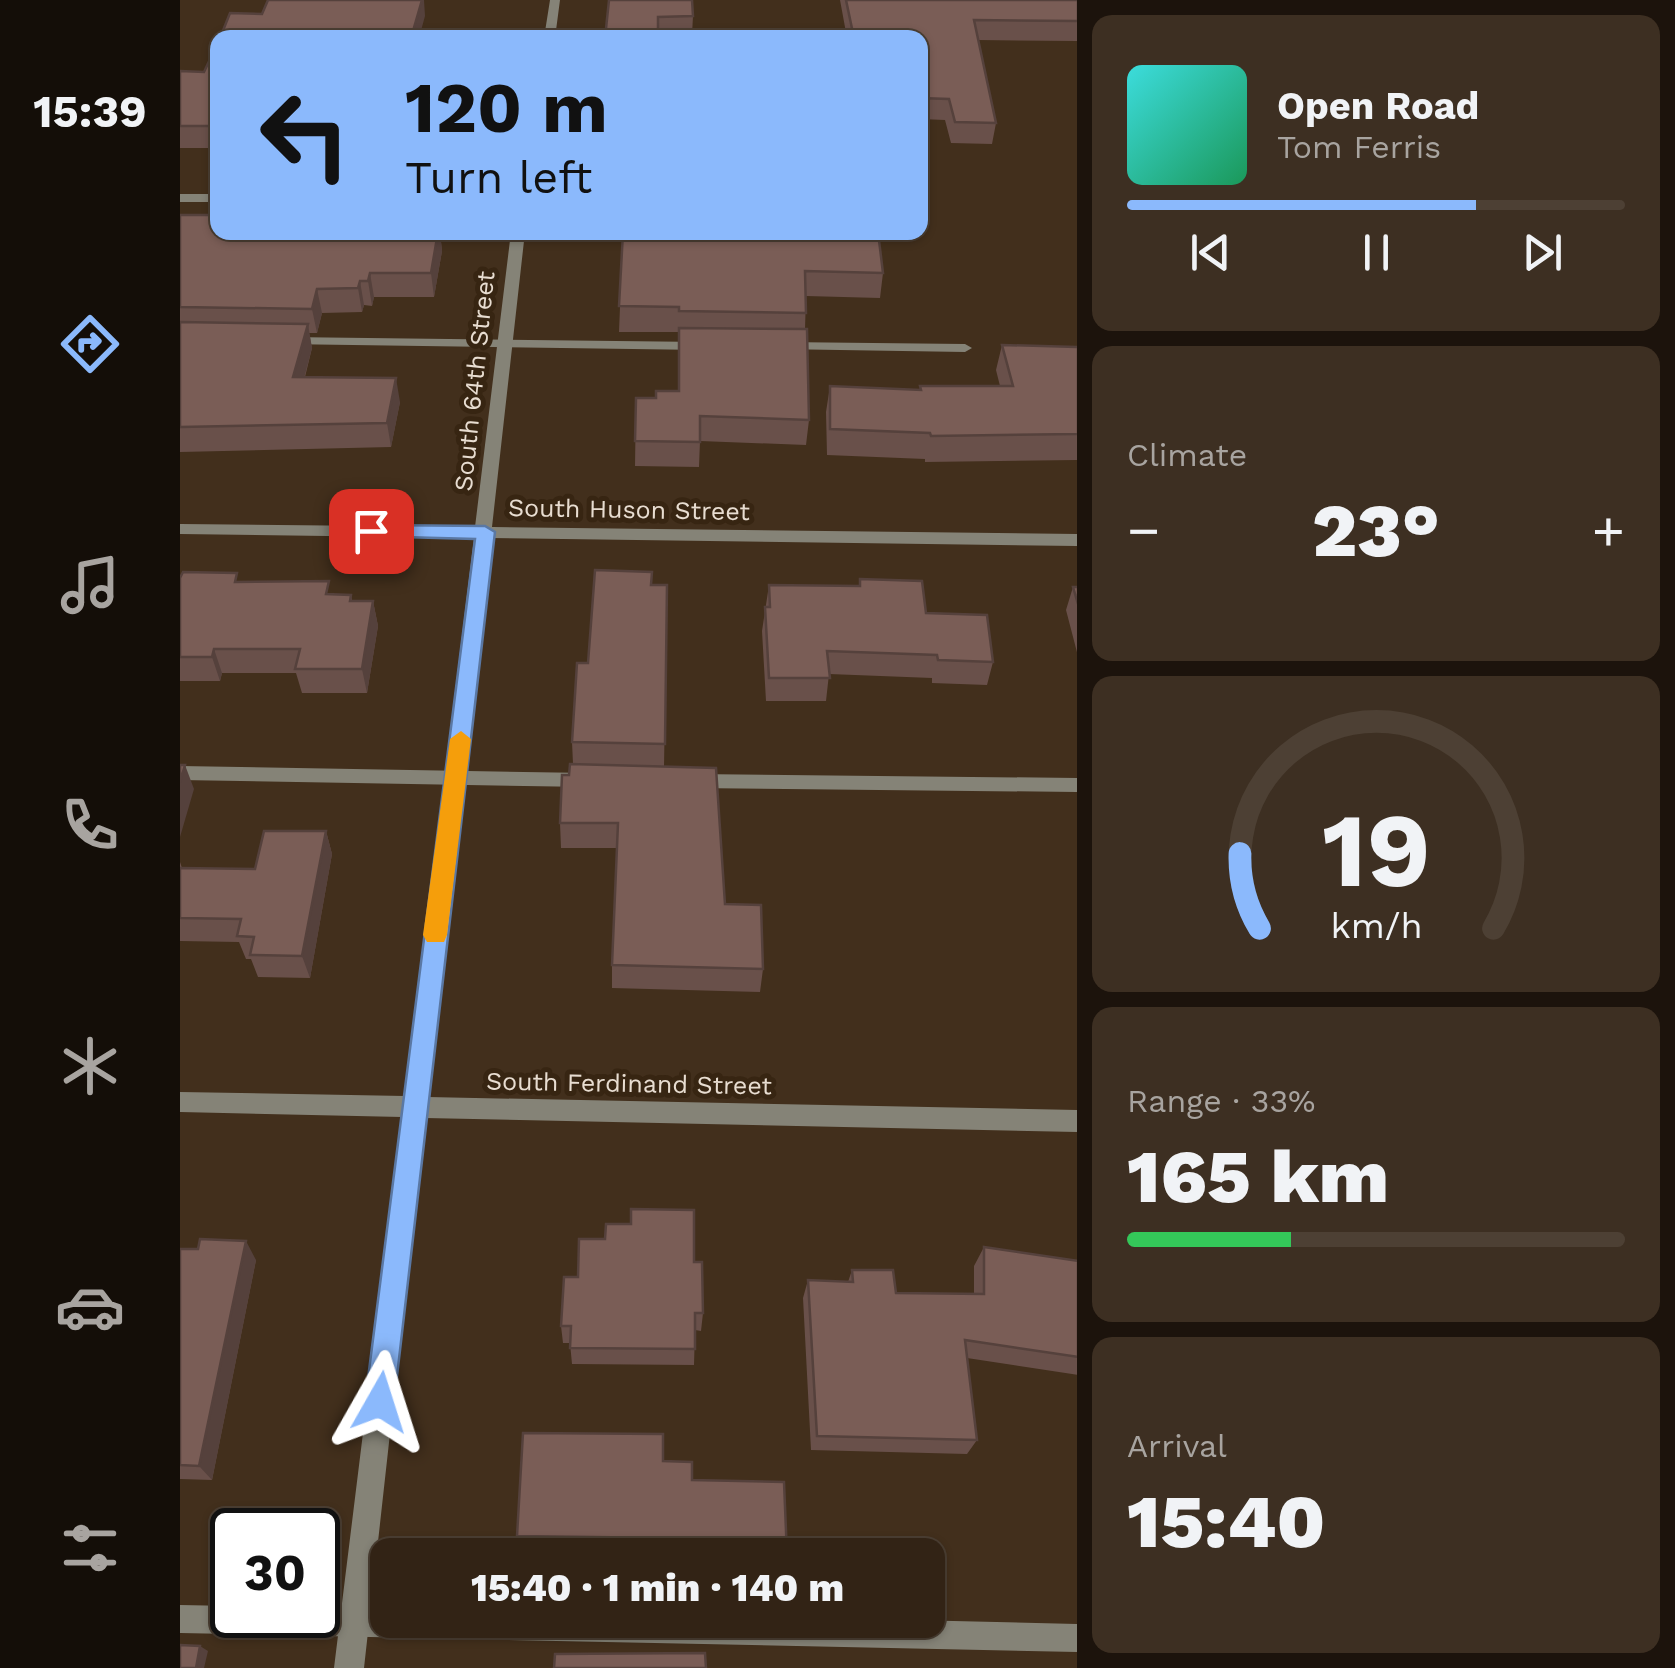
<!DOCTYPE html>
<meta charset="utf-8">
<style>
:root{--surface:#322315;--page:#3d2f22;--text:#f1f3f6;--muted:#a8a4a0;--line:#4d4034;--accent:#8bb9fc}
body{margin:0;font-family:"Work Sans",sans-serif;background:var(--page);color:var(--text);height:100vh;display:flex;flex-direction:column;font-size:38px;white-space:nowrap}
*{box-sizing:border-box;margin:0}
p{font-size:32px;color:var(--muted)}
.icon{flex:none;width:55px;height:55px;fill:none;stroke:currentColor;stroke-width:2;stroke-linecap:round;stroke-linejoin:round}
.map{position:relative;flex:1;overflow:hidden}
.side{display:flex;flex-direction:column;gap:15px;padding:15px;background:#1c130c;width:598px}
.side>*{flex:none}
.top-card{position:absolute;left:30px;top:30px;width:718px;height:210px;border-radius:20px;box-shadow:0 2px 8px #0004,0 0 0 2px var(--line);background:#8bb9fc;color:#111;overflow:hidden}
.speed{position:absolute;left:30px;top:1508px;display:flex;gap:20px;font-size:50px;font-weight:700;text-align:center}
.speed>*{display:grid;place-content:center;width:130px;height:130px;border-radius:50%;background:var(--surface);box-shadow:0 2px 8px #0004,0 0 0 2px var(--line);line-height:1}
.speed .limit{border:5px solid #111;border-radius:15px;background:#fff;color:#111}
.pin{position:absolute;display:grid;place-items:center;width:85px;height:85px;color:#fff;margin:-42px;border-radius:20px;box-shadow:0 5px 15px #0006}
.me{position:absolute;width:110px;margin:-55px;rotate:6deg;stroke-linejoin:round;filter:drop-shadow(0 0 8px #0008)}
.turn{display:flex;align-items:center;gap:35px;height:210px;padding:0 30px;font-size:45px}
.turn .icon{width:130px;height:130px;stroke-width:2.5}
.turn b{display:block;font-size:70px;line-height:85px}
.big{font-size:75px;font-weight:800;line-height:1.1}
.side .card{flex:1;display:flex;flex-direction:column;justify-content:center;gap:15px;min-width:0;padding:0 35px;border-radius:20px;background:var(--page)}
.side .dial{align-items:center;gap:0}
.dial svg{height:260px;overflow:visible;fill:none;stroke:var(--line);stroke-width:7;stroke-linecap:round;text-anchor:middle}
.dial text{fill:var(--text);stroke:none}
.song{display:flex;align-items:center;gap:30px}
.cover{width:120px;height:120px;border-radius:15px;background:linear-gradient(135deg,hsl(180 70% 55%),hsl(150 70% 35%))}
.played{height:10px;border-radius:5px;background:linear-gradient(90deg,var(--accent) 70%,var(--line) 70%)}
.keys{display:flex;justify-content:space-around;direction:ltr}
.heat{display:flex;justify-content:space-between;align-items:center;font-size:55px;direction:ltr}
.charge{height:15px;border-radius:8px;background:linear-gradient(90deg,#34c759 33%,var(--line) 0)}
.trip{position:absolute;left:190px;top:1538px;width:575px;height:100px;border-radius:20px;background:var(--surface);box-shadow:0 2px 8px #0004,0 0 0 2px var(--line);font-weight:800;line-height:100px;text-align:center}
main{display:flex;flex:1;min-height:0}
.tab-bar{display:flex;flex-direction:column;width:180px;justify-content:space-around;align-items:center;background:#140e08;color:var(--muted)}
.tab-bar .icon{width:70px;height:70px}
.tab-bar .on{color:var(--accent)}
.tab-bar b{font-size:45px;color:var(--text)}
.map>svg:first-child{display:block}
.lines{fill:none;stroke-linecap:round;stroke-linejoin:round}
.service{fill:#858377;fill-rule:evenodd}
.minor{fill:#858377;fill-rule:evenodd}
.wall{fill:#69504a}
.shaded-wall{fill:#55413c}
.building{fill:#7a5d56;stroke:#55413c;stroke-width:2.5}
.route{fill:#8bb9fc;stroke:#5a78a4;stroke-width:2.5}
.slow{fill:#f59e0b}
.labels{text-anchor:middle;stroke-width:10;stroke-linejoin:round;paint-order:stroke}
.street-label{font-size:25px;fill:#e8ddd1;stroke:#372512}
</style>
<main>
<nav class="tab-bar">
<b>15:39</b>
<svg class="icon on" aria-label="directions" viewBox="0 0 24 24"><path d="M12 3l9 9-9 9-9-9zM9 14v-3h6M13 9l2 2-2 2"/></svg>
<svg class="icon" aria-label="music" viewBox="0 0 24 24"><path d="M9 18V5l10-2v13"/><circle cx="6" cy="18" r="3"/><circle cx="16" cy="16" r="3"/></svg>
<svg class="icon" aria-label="phone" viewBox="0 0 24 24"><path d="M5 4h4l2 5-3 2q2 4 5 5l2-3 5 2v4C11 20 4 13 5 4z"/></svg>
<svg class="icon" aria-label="climate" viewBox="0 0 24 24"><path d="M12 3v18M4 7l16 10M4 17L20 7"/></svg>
<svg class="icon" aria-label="car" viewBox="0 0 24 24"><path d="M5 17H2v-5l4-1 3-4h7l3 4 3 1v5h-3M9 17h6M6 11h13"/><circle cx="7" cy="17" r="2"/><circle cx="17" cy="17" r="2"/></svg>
<svg class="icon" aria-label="filters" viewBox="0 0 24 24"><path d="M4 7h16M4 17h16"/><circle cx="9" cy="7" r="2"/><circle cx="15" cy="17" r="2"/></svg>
</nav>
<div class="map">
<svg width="898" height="1668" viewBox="0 0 898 1668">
<rect width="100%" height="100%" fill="#422f1c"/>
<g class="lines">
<path class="service" d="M 107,337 L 523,342 L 530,346 L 523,350 L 102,344 L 102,338 Z
M 602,342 L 785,344 L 792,348 L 785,352 L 597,349 L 597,343 Z
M 0,766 L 408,773 L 418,780 L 408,787 L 0,780 Z
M 512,774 L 898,778 L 898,792 L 512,788 L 502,781 Z
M 0,1605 L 52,1606 L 52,1615 L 138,1615 L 138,1608 L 208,1609 L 208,1620 L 730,1620 L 898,1624 L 898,1652 L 0,1633 Z"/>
<path class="minor" d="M 370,0 L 380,0 L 375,38 L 364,38 Z
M 0,194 L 38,194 L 38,202 L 0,202 Z
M 331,232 L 345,232 L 312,527 L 898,534 L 898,546 L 310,538 L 248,1097 L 898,1110 L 898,1132 L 245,1118 L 184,1668 L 154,1668 L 222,1117 L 0,1112 L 0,1092 L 225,1096 L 294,538 L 0,534 L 0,524 L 295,527 Z"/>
</g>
<path class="wall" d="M 429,0 L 513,16 L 512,35 L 478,36 Z
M 660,0 L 898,0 L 898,41 L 798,40 L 816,123 L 812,144 L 771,143 L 765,120 L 740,119 L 740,38 L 667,38 Z
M 38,42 L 38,148 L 0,148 L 0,71 L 24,72 Z
M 0,215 L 38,232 L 260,232 L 262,251 L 254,297 L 194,297 L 192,306 L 184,305 L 182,312 L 142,313 L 137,333 L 129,333 L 132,348 L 125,377 L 220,402 L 211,447 L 0,452 Z
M 443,232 L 703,273 L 700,298 L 626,296 L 625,329 L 629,420 L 626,445 L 520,441 L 519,467 L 455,466 L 456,398 L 476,398 L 498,391 L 499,337 L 498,332 L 439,332 Z
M 822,345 L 898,347 L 898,460 L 745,462 L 745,459 L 647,455 L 646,412 L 650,386 L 740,390 L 740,386 L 820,386 L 816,370 Z
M 0,578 L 60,582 L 152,595 L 171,595 L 172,601 L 193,601 L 198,626 L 187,693 L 122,693 L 116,673 L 42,673 L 40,681 L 0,681 Z
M 680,579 L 746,613 L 813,662 L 807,685 L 752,683 L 752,678 L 649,674 L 646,701 L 586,701 L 582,631 L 589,585 L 679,586 Z
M 472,585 L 487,585 L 484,767 L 545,904 L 583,969 L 580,992 L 432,988 L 432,965 L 437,848 L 381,848 L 380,823 L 393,764 L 392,742 L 408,663 Z
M 893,587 L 898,587 L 898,656 L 886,610 Z
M 146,831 L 152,854 L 130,978 L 78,977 L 71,959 L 66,959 L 59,942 L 0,941 L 0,862 L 2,868 L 75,869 Z
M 804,1247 L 898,1261 L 898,1375 L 787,1358 L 797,1440 L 787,1454 L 631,1450 L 623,1298 L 628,1280 L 668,1282 L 672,1270 L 716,1293 L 794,1294 L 794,1266 Z
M 0,1249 L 76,1260 L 32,1480 L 0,1479 Z
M 514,1262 L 523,1313 L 521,1331 L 515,1330 L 514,1365 L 392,1364 L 390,1343 L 383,1343 L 381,1326 L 398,1277 Z
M 483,1461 L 512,1480 L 607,1555 L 557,1555 L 557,1550 L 340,1547 L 337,1536 Z"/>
<path class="shaded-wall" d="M 242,0 L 244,0 L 245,16 L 239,38 L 231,38 Z
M 258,232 L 260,232 L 262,251 L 254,297 L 251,273 Z
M 190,273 L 194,297 L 192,306 L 188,281 Z
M 180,281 L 184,305 L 182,312 L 178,288 Z
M 137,289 L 142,313 L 137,333 L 132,309 Z
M 128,324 L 132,348 L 118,401 L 113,377 Z
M 216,378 L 220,402 L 211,447 L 207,423 Z
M 193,601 L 198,626 L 187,693 L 182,669 Z
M 34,649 L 42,673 L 40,681 L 32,657 Z
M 5,765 L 14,789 L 0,837 L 0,782 Z
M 146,831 L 152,854 L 130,978 L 122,956 Z
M 66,1241 L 76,1260 L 32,1480 L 19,1466 Z
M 20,1646 L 28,1651 L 24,1668 L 16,1668 Z"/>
<path class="building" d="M 88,0 L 242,0 L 231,38 L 40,38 L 50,13 L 82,14 Z
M 429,0 L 512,0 L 513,16 L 478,17 L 478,38 L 425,38 Z
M 666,0 L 898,0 L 898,21 L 794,20 L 816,123 L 775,122 L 769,99 L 740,98 L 740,38 L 674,38 Z
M 38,42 L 38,126 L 0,126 L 0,71 L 24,72 Z
M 0,215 L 38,215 L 38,232 L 258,232 L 251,273 L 190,273 L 188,281 L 180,281 L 178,288 L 137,289 L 132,309 L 0,307 Z
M 443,232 L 698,232 L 703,273 L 625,271 L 626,313 L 499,311 L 499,307 L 439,306 Z
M 0,322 L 128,324 L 113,377 L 216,378 L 207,423 L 0,427 Z
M 499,328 L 627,329 L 629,420 L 520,416 L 520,442 L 455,441 L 456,398 L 476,398 L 476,391 L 499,391 Z
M 822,345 L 898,347 L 898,434 L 751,436 L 750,433 L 650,429 L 650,386 L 741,390 L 740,386 L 833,386 Z
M 415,570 L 472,572 L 471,585 L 487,585 L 485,744 L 392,742 L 397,663 L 408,663 Z
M 3,572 L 57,573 L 55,582 L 149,581 L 146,594 L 171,595 L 170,601 L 193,601 L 182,669 L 115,669 L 120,649 L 34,649 L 32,657 L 0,657 L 0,578 Z
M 680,579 L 742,581 L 746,613 L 807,615 L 813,662 L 758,660 L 757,655 L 647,651 L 650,678 L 589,678 L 585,607 L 590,607 L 589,585 L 680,586 Z
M 893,587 L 898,587 L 898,604 Z
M 390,764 L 536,768 L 545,904 L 581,905 L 583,969 L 432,965 L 438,823 L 380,823 L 382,775 L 389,775 Z
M 0,765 L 5,765 L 0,782 Z
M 84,831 L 146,831 L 122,956 L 70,955 L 74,937 L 57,936 L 61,919 L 0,918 L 0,868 L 75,869 Z
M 451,1209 L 514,1210 L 514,1262 L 522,1262 L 523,1313 L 515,1313 L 515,1349 L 390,1348 L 391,1326 L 381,1326 L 384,1277 L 398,1277 L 399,1239 L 425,1239 L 426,1224 L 451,1224 Z
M 20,1239 L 66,1241 L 19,1466 L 0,1465 L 0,1249 L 18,1249 Z
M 804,1247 L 898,1261 L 898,1357 L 785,1340 L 797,1440 L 637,1436 L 628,1280 L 673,1282 L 672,1270 L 713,1270 L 716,1293 L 804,1294 Z
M 343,1433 L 483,1434 L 483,1461 L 512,1462 L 512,1480 L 604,1482 L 607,1555 L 560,1555 L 560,1539 L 337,1536 Z
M 0,1645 L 20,1646 L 16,1668 L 0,1668 Z
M 525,1653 L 526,1668 L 374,1668 L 375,1654 Z"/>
<path class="route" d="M 191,525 L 305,526 L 315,532 L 214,1402 L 210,1412 L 200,1416 L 189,1412 L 185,1402 L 295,539 L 184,536 L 181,531 Z"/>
<path class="slow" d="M 281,731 L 291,739 L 267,935 L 264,942 L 247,942 L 243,935 L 270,739 Z"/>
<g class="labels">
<g class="street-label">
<text transform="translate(294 381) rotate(-84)" y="9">South 64th Street</text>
<text transform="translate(449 509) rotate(1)" y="9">South Huson Street</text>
<text transform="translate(449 1083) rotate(1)" y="9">South Ferdinand Street</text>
</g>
</g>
</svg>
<div class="speed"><div class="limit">30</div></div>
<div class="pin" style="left:191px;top:531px;background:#d93025"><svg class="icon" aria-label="arrive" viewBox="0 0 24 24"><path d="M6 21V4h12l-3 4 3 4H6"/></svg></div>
<svg class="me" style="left:200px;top:1402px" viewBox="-20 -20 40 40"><path d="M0-17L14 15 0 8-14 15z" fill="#8bb9fc" stroke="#fff" stroke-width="4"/></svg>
<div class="trip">15:40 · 1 min · 140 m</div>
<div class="top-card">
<div class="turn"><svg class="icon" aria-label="left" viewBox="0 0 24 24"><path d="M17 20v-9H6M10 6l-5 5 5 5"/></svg><div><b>120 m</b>Turn left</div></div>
</div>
</div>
<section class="side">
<div class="card">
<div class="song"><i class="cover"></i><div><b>Open Road</b><p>Tom Ferris</p></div></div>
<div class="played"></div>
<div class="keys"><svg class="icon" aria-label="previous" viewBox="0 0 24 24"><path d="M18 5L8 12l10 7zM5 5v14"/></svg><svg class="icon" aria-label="pause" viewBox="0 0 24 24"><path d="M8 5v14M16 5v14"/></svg><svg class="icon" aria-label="next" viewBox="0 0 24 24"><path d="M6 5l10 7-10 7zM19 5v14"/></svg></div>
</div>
<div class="card"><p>Climate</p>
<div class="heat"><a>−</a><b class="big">23°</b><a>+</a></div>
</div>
<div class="card dial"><svg viewBox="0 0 100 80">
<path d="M14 69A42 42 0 1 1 86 69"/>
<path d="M14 69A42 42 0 0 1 8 46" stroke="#8bb9fc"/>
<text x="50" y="56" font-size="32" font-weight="700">19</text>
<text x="50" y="72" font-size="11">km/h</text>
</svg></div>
<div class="card"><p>Range · 33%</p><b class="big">165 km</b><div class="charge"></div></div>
<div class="card"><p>Arrival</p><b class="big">15:40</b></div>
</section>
</main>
